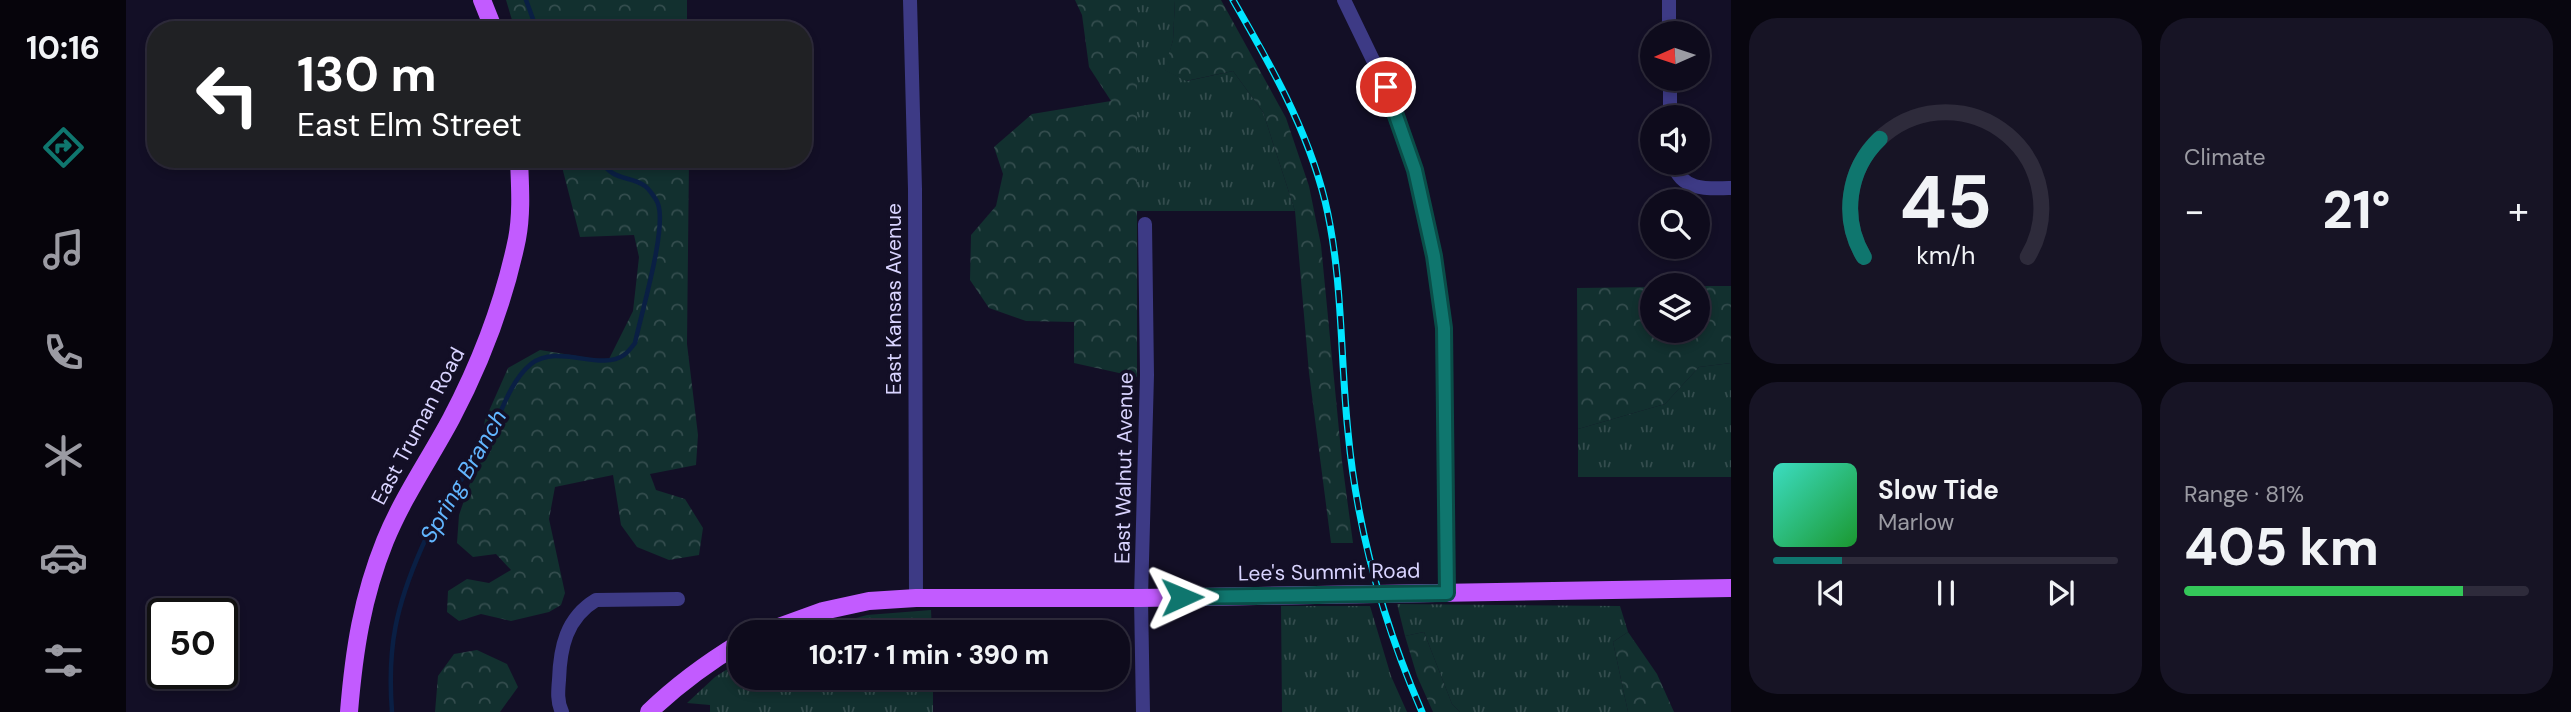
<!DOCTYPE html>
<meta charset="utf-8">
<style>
:root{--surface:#0e0b1c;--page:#171425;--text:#f1f3f6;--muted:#9b9ba3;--line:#2e2b3b;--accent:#0f766e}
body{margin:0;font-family:"DM Sans",sans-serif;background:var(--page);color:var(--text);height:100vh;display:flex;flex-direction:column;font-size:26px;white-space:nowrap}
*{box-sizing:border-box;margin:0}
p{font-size:23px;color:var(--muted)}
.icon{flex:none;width:38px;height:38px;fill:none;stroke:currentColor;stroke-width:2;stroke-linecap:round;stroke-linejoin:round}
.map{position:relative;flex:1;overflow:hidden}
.details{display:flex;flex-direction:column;gap:18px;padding:18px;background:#08060f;width:840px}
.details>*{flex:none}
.top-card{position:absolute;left:21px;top:21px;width:665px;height:147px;border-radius:28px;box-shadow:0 4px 10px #0003,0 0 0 2px var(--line);background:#202124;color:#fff;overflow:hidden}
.needle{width:46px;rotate:267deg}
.fabs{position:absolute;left:1514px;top:21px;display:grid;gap:14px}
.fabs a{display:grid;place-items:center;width:70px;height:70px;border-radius:50%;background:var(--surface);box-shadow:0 4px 10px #0003,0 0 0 2px var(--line);font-size:35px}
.speed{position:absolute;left:21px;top:598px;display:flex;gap:14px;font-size:35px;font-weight:700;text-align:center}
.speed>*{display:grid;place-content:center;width:91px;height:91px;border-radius:50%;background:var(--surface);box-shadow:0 4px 10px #0003,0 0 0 2px var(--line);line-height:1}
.speed .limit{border:4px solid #111;border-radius:10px;background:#fff;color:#111}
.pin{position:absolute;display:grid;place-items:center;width:60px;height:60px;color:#fff;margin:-30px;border:4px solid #fff;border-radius:50%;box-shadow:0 2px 7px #0007}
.me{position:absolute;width:77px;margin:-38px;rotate:89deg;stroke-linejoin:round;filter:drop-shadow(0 0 5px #0008)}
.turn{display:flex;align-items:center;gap:24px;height:147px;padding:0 35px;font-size:32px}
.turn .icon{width:91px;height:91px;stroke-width:2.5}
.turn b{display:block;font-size:49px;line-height:60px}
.big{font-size:52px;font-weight:800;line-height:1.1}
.details .widget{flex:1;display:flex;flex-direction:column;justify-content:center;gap:10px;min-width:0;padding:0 24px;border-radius:28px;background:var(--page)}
.details .dial{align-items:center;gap:0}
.dial svg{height:182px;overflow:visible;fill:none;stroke:var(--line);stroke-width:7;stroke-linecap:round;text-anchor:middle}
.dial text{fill:var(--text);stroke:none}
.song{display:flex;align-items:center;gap:21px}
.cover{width:84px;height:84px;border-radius:10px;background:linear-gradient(135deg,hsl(170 70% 55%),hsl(130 70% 35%))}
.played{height:7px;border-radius:4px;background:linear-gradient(90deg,var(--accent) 20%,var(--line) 20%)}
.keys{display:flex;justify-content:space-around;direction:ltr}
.heat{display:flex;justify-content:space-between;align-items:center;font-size:38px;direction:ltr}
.charge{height:10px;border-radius:5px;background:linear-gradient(90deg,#34c759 81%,var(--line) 0)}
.details .tiles{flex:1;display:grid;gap:18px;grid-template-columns:repeat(2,1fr)}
.trip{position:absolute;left:602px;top:620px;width:402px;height:70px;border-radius:28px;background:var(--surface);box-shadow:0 4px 10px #0003,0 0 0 2px var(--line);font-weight:800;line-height:70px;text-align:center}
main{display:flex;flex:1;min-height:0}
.tab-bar{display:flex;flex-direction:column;width:126px;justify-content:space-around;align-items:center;background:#06040b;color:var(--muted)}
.tab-bar .icon{width:49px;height:49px}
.tab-bar .on{color:var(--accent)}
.tab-bar b{font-size:32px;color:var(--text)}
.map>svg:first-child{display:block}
.grass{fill:url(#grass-tufts)}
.forest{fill:url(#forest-crowns)}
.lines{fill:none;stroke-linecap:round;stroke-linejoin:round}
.stream{stroke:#0a1f44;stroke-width:4.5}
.minor{stroke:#3d3a85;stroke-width:14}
.major{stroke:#c25bff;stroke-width:18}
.rail-casing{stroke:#00e5ff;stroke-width:7}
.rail{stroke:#130f26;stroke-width:4.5;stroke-dasharray:13;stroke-linecap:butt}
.route-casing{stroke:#0a4d48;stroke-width:18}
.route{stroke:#0f766e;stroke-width:12}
.labels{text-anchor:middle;stroke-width:7;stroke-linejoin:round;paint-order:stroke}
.street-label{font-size:21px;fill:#d9d4ff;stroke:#130f26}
.water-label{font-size:23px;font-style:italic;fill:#62b6ff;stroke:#130f26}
</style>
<main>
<nav class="tab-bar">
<b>10:16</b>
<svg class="icon on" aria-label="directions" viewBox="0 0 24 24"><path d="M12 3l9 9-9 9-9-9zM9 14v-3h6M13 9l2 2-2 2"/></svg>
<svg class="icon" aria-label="music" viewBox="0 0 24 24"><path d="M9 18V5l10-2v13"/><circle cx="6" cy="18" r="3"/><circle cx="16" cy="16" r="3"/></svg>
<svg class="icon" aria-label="phone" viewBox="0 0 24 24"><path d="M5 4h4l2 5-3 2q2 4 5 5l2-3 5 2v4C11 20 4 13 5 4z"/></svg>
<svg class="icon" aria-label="climate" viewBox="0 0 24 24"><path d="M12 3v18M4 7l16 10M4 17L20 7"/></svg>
<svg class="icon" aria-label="car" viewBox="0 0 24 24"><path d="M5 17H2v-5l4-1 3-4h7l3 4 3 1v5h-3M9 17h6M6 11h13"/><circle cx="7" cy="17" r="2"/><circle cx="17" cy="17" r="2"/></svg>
<svg class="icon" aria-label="filters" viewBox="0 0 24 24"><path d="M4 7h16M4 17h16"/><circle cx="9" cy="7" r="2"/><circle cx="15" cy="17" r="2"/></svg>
</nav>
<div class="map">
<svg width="1605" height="712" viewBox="0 0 1605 712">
<defs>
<pattern id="grass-tufts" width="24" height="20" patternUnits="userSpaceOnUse" patternTransform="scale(1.75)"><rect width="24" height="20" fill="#12302f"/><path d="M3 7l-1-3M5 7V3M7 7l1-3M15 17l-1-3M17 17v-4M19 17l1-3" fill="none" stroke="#344d4e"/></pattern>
<pattern id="forest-crowns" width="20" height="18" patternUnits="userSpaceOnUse" patternTransform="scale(1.75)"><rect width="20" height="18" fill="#12302f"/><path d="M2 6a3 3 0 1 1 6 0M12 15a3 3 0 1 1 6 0" fill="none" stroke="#344d4e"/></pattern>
</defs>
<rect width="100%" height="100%" fill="#130f26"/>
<path class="grass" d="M 1011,0 L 1049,0 L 1047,40 L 1039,70 L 1061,81 L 1107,71 L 1137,112 L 1169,211 L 1011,211 Z
M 1605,363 L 1605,477 L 1452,477 L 1452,429 L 1539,404 L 1573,367 Z
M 1271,604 L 1494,606 L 1502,632 L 1487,642 L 1502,712 L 1334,712 L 1326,704 L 1298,632 L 1279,636 Z
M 1155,606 L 1244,606 L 1265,676 L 1281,712 L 1156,712 Z
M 805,610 L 806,632 L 678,632 L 741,615 Z
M 614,661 L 614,677 L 807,677 L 807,712 L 584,712 L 584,705 L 561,703 L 589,677 Z"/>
<path class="forest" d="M 380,0 L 561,0 L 561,30 L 389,30 Z
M 949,0 L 1011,0 L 1011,377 L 948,363 L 948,322 L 900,321 L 863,308 L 844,280 L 845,235 L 870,206 L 877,174 L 868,147 L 906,114 L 985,101 L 963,67 L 956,15 Z
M 1049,0 L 1095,0 L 1160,118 L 1183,186 L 1195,245 L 1216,461 L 1227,543 L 1205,543 L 1183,373 L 1169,211 L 1137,112 L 1107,71 L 1060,81 L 1038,70 L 1047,40 Z
M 434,159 L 563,159 L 561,344 L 572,435 L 570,465 L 524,474 L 530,490 L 559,499 L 577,528 L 573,555 L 543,560 L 511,547 L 495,525 L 487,475 L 429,487 L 423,519 L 439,593 L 435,605 L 423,612 L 385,621 L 355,614 L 333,621 L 321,612 L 322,591 L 341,579 L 363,583 L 385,570 L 370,554 L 347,557 L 331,543 L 333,515 L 351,463 L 359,420 L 382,368 L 414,350 L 482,361 L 507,311 L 513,257 L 508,235 L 454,237 Z
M 1572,286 L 1605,286 L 1605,363 L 1573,367 L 1539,404 L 1452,429 L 1451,288 L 1526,287 L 1526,331 L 1572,331 Z
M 1298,632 L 1326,704 L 1334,712 L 1307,712 L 1291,676 L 1279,636 Z
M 1502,632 L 1531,674 L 1548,712 L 1502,712 L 1487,642 Z
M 351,650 L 381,664 L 392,687 L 374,712 L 309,712 L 312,676 L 328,654 Z"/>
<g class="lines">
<path class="stream" d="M 400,0 L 411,30
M 266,712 C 261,647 270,606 296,547 C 302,534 307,520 314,508 C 326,488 344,472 356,452 C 371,427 381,383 405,364 C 432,343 474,372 498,355 C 502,352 506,347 509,343 C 515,314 541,229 532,204 C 531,200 523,189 519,186 C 504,175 486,182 474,159"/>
<path class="minor" d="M 784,0 L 789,189 L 790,598
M 1218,0 L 1260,87 L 1289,170 L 1308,256 L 1318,328 L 1321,593
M 1543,0 L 1543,33
M 1544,79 L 1544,117
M 1547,163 C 1555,191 1581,189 1605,188
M 436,712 C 431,702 432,691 433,680 C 434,648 440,618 470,600 L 552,599
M 1017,712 L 1015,598 L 1021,375 L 1019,224"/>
<path class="major" d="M 356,0 L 368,30
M 639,632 L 697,611 L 743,601 L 790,598 L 1015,598 L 1605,588
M 223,712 C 228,651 236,598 259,541 C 277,497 303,460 325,419 C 355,362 378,302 391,239 C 396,213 394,186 393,159
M 523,712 C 551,685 581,663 614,643"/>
<g class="rail-casing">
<path id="rail" d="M 1107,0 C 1144,64 1181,128 1199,201 C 1217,276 1214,356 1222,432 C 1231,530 1257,622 1296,712"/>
</g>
<use href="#rail" class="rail"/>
</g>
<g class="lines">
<g class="route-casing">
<path id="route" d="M 1056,597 L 1321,593 L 1318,328 L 1308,256 L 1289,170 L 1260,87"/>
</g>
<use href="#route" class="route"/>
</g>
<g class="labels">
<g class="street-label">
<text transform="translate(768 299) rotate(-90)" y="7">East Kansas Avenue</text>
<text transform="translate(292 426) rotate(-62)" y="7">East Truman Road</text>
<text transform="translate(998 468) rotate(-89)" y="7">East Walnut Avenue</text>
<text transform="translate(1203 572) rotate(-1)" y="7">Lee's Summit Road</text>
</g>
<g class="water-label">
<text transform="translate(337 476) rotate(-60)" y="8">Spring Branch</text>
</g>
</g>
</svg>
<div class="fabs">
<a><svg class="needle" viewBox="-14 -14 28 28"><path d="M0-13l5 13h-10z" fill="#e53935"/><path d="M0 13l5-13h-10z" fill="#9b9ba3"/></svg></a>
<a><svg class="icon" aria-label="sound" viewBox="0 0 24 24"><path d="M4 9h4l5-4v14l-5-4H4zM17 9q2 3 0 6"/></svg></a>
<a><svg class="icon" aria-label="search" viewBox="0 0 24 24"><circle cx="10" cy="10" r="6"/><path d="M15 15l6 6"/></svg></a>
<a><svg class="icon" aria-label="layers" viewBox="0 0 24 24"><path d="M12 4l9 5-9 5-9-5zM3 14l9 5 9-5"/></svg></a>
</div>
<div class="speed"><div class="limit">50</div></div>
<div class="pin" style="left:1260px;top:87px;background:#d93025"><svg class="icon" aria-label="arrive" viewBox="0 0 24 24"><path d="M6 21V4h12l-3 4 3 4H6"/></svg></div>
<svg class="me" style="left:1056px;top:597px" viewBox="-20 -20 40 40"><path d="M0-17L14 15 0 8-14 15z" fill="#0f766e" stroke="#fff" stroke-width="4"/></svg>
<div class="trip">10:17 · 1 min · 390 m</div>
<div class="top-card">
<div class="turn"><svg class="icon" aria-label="left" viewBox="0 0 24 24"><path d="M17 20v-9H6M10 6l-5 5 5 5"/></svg><div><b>130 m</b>East Elm Street</div></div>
</div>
</div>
<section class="details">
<div class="tiles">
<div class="widget dial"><svg viewBox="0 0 100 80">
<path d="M14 69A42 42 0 1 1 86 69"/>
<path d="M14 69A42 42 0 0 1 21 17" stroke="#0f766e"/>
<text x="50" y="56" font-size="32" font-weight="700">45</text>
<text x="50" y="72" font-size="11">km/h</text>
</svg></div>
<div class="widget"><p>Climate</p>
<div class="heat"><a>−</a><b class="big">21°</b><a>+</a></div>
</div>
<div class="widget">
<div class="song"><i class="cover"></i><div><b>Slow Tide</b><p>Marlow</p></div></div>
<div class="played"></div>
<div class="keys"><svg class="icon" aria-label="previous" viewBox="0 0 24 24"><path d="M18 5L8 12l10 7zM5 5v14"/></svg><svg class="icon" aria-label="pause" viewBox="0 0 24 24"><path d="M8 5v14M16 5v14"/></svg><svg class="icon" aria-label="next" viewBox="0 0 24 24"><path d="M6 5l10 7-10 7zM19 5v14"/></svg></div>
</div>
<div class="widget"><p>Range · 81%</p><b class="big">405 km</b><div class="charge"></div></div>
</div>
</section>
</main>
